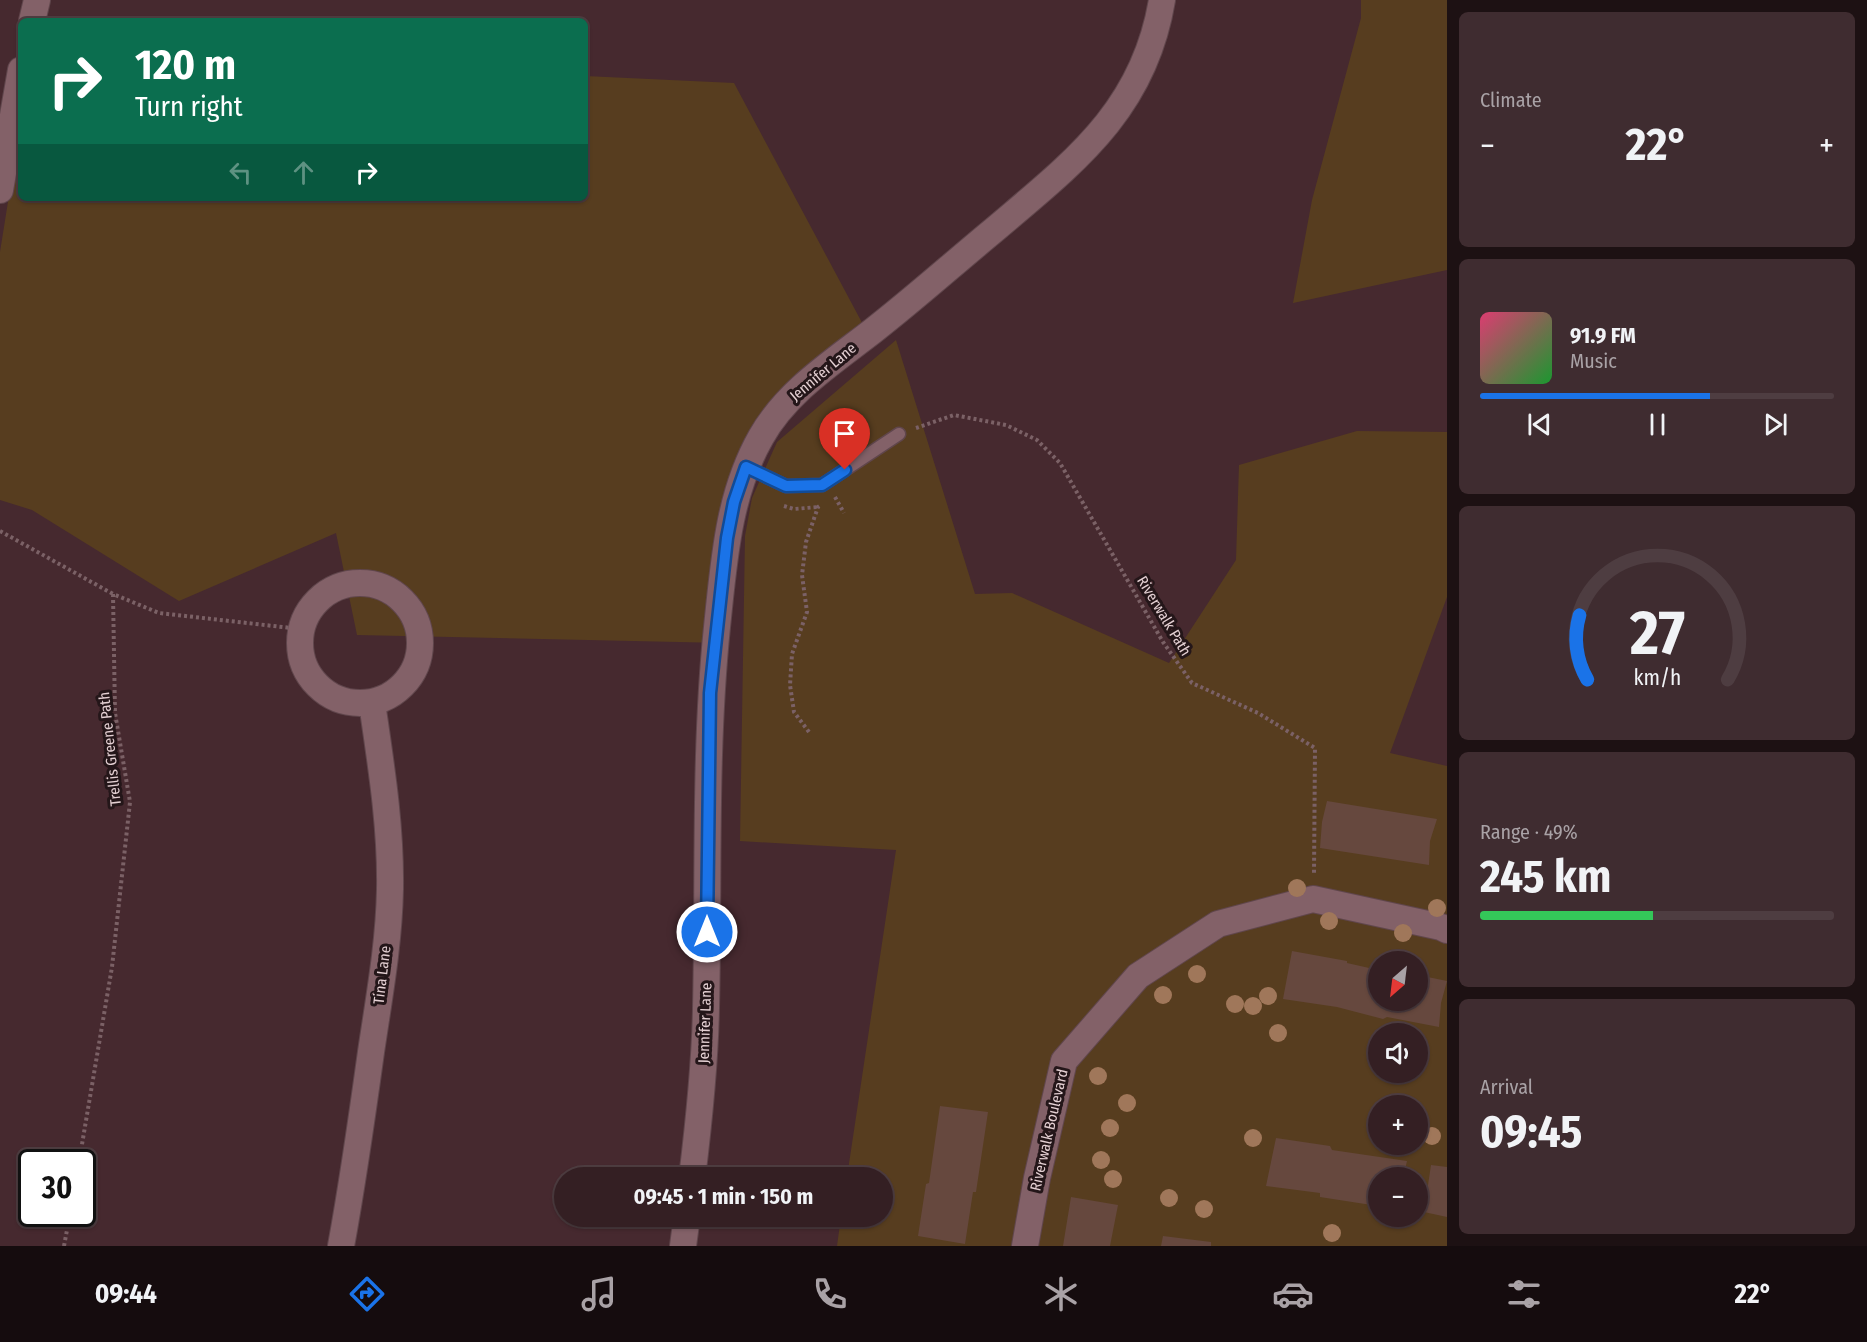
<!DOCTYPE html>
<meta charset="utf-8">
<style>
:root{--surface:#341f23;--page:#3f2c30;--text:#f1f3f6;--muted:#a9a2a6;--line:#4e3d41;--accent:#1a73e8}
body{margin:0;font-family:"Fira Sans Condensed",sans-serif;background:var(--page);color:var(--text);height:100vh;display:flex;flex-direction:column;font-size:22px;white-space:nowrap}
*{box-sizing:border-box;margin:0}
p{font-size:20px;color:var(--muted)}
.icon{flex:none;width:33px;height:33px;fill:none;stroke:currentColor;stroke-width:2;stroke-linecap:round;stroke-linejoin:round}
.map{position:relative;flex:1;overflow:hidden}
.side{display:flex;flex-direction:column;gap:12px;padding:12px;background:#1d1113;width:420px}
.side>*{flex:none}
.hud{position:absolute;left:18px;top:18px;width:570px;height:183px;border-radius:9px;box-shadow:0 2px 4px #0004,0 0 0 2px var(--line);background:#0b6e4f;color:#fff;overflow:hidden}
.needle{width:39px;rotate:208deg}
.buttons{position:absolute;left:1368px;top:951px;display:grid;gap:12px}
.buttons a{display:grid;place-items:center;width:60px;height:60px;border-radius:50%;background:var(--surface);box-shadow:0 2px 4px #0004,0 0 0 2px var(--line);font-size:30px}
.speed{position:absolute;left:18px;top:1149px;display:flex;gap:12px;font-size:30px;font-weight:700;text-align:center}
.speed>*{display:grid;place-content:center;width:78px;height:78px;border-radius:50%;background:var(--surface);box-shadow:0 2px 4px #0004,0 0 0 2px var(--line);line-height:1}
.speed .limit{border:3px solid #111;border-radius:9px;background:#fff;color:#111}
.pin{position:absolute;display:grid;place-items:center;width:51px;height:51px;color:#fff;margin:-62px -26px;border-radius:50% 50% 50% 0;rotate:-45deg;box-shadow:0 0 6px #0007}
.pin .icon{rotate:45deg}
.me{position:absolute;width:66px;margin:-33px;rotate:0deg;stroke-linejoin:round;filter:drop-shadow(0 0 4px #0008)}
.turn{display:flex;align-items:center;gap:21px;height:126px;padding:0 18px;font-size:27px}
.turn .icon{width:78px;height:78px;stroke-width:2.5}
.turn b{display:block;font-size:42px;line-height:51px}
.lanes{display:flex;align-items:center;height:57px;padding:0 18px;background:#0003;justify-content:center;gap:30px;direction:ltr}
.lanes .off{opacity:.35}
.big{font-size:45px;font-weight:700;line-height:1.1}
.side .card{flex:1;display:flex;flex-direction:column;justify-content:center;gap:9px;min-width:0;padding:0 21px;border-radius:9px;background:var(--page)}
.side .dial{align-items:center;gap:0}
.dial svg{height:156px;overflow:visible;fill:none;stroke:var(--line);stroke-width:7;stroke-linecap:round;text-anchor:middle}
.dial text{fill:var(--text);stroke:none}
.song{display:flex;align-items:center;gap:18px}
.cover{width:72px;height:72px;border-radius:9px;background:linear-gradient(135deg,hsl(340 70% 55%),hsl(130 70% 35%))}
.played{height:6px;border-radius:3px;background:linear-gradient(90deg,var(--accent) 65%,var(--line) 65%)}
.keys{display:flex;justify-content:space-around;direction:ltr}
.heat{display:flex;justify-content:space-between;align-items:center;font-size:33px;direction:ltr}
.charge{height:9px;border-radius:4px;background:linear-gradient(90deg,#34c759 49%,var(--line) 0)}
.trip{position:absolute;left:554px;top:1167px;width:339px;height:60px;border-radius:30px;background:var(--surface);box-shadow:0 2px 4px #0004,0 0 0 2px var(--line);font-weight:700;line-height:60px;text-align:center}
.tabs{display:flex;height:96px;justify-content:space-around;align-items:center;background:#150c0e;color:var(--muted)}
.tabs .icon{width:42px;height:42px}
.tabs .active{color:var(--accent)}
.tabs b{font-size:27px;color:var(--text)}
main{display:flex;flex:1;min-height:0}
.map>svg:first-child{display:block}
.green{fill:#573d1f;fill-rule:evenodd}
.building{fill:#66483e}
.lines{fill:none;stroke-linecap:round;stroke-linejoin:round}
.service-casing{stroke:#60464c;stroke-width:15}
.minor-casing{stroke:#60464c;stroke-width:28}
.path{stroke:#7b6166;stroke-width:4;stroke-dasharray:3 3;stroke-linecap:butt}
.service{stroke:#836168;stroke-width:12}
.minor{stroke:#836168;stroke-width:26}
.tree{fill:#a0775a}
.route-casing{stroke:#114b97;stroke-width:15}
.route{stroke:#1a73e8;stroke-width:10}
.labels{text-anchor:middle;stroke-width:6;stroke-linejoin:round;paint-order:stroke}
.street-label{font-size:15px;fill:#e4d0d3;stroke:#241619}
</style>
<main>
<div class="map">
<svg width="1447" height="1246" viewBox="0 0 1447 1246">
<rect width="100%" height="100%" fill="#46292f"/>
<path class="green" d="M 1361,0 L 1447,0 L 1447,270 L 1293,303 L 1312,200 L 1361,18 Z
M 585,76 L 734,83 L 867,332 L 735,472 L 724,643 L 357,635 L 336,533 L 179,601 L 32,510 L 0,500 L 0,252 L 14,164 L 21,164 L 21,198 L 585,198 Z
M 896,340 L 975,594 L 1012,593 L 1169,663 L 1236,560 L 1239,465 L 1357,431 L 1447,432 L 1447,597 L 1390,753 L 1447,766 L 1447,1246 L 837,1246 L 841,1217 L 882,1216 L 882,1178 L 847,1177 L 896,850 L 740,841 L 745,536 L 752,498 L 777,442 ZM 1378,962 L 1418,962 L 1418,1000 L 1378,1000 ZM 1378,1034 L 1418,1034 L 1418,1072 L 1378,1072 ZM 1378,1106 L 1418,1106 L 1418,1144 L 1378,1144 ZM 1378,1178 L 1418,1178 L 1418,1216 L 1378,1216 Z"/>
<path class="building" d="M 1327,801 L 1437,819 L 1430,841 L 1429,865 L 1320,848 L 1322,822 Z
M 1292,951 L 1347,961 L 1347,963 L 1378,970 L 1378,1000 L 1418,1000 L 1418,975 L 1447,981 L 1441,1003 L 1439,1027 L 1387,1017 L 1383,1019 L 1337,1007 L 1283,999 Z
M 940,1106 L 988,1112 L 976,1192 L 973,1192 L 965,1244 L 918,1236 L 926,1184 L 929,1183 Z
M 1276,1138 L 1330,1146 L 1332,1150 L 1407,1161 L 1403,1178 L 1378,1178 L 1378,1206 L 1320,1197 L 1320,1193 L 1266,1186 Z
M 1431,1165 L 1447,1167 L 1447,1217 L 1424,1212 Z
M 1071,1197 L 1118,1205 L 1110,1246 L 1063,1246 Z
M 1163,1236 L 1211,1242 L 1211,1246 L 1161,1246 Z"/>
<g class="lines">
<g class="service-casing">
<path id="service" d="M 746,467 L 786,486 L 822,485 L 899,434"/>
</g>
<g class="minor-casing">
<path id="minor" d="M 32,21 L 37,0
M 0,190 L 21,70
M300 643a60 60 0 1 1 120 0a60 60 0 1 1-120 0Z
M 692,1178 C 699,1121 705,1065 706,1008 C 709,881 704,754 717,627 C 724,561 728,495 761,437 C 787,391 833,362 874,330 C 915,298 954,263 994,230 C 1074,162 1144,110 1162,0
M 341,1246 C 353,1181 362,1117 371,1052 C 379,998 389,944 390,889 C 391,826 381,765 372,703
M 683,1246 L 687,1216
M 1025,1246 L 1037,1178 L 1064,1061 L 1138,976 L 1218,924 L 1313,899 L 1441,927 L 1447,930"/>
</g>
<path class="path" d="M 916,428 L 954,415 L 1006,425 L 1037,440 L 1060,463 L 1163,642 L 1192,683 L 1258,713 L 1315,748 L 1314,874
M 835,497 L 844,513
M 784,506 L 794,509 L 818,507
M 0,531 L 113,594
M 809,732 L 794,712 L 790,685 L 792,654 L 807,612 L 802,575 L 806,542 L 818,507 L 821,505
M 79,1162 L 112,967 L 130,802 L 115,713 L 113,594 L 159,613 L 300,629
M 64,1246 L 70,1214"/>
<use href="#service" class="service"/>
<use href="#minor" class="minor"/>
</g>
<g class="tree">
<circle cx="1297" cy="888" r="9"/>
<circle cx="1437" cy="908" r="9"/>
<circle cx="1329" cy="921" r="9"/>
<circle cx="1403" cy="933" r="9"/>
<circle cx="1197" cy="974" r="9"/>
<circle cx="1163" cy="995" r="9"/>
<circle cx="1268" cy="996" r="9"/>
<circle cx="1235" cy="1004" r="9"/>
<circle cx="1253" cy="1006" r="9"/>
<circle cx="1278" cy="1033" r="9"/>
<circle cx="1098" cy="1076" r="9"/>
<circle cx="1127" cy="1103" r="9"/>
<circle cx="1110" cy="1128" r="9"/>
<circle cx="1432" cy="1136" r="9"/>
<circle cx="1253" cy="1138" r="9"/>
<circle cx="1101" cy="1160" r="9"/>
<circle cx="1113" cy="1179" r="9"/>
<circle cx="1169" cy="1198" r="9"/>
<circle cx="1204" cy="1209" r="9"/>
<circle cx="1332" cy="1233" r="9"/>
</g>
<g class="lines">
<g class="route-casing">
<path id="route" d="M 707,932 L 710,693 L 727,538 L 734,502 L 746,467 L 786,486 L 822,485 L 845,470"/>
</g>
<use href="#route" class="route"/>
</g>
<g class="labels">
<g class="street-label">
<text transform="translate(823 372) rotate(-40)" y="5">Jennifer Lane</text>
<text transform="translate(1164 616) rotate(59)" y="5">Riverwalk Path</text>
<text transform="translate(110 749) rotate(-96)" y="5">Trellis Greene Path</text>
<text transform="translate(382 975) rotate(-83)" y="5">Tina Lane</text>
<text transform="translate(705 1023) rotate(-88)" y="5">Jennifer Lane</text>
<text transform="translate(1049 1130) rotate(-77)" y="5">Riverwalk Boulevard</text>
</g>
</g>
</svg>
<div class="buttons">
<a><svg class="needle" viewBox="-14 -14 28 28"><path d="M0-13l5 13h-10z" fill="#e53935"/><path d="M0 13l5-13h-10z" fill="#a9a2a6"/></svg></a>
<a><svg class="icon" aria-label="sound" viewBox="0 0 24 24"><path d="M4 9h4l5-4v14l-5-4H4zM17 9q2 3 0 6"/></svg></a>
<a>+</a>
<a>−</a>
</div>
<div class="speed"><div class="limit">30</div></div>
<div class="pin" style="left:845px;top:470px;background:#d93025"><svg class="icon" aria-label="arrive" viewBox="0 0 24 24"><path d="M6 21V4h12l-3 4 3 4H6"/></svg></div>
<svg class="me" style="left:707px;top:932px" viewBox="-20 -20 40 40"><circle r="17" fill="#1a73e8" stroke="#fff" stroke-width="3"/><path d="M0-11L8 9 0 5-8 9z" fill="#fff"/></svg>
<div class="trip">09:45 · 1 min · 150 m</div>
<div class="hud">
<div class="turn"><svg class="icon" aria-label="right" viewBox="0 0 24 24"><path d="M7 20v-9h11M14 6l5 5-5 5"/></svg><div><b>120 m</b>Turn right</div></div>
<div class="lanes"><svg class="icon off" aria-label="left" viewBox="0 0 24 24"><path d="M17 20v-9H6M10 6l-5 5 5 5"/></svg><svg class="icon off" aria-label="ahead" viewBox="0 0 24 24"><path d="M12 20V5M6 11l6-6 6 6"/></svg><svg class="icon" aria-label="right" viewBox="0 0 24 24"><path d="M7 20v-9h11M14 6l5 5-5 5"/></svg></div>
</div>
</div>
<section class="side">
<div class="card"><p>Climate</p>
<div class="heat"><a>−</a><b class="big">22°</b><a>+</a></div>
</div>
<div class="card">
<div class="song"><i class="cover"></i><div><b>91.9 FM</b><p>Music</p></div></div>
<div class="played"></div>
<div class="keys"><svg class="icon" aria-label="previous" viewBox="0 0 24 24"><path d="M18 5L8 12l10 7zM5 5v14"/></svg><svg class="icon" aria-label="pause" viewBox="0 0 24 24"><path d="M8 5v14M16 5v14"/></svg><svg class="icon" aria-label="next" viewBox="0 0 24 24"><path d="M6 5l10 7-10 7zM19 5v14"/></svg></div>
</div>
<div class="card dial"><svg viewBox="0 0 100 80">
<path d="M14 69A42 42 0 1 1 86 69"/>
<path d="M14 69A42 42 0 0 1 10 36" stroke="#1a73e8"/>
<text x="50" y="56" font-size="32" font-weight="700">27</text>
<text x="50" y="72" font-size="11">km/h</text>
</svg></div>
<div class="card"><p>Range · 49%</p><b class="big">245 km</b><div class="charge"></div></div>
<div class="card"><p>Arrival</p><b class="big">09:45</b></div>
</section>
</main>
<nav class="tabs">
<b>09:44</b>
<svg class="icon active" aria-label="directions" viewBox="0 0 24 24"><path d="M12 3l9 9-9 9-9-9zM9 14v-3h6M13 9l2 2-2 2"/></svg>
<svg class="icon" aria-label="music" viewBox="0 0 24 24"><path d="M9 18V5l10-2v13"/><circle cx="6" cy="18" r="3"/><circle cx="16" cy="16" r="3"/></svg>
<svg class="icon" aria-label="phone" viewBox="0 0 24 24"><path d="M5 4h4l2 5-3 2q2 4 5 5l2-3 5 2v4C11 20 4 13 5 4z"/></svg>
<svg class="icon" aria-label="climate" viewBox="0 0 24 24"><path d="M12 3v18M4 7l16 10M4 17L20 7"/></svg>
<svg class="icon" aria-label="car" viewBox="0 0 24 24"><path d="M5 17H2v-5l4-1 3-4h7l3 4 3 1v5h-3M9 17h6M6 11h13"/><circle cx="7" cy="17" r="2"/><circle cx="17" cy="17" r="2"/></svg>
<svg class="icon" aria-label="filters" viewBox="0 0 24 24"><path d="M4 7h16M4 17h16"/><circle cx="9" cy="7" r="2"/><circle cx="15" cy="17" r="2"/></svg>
<b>22°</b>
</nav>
